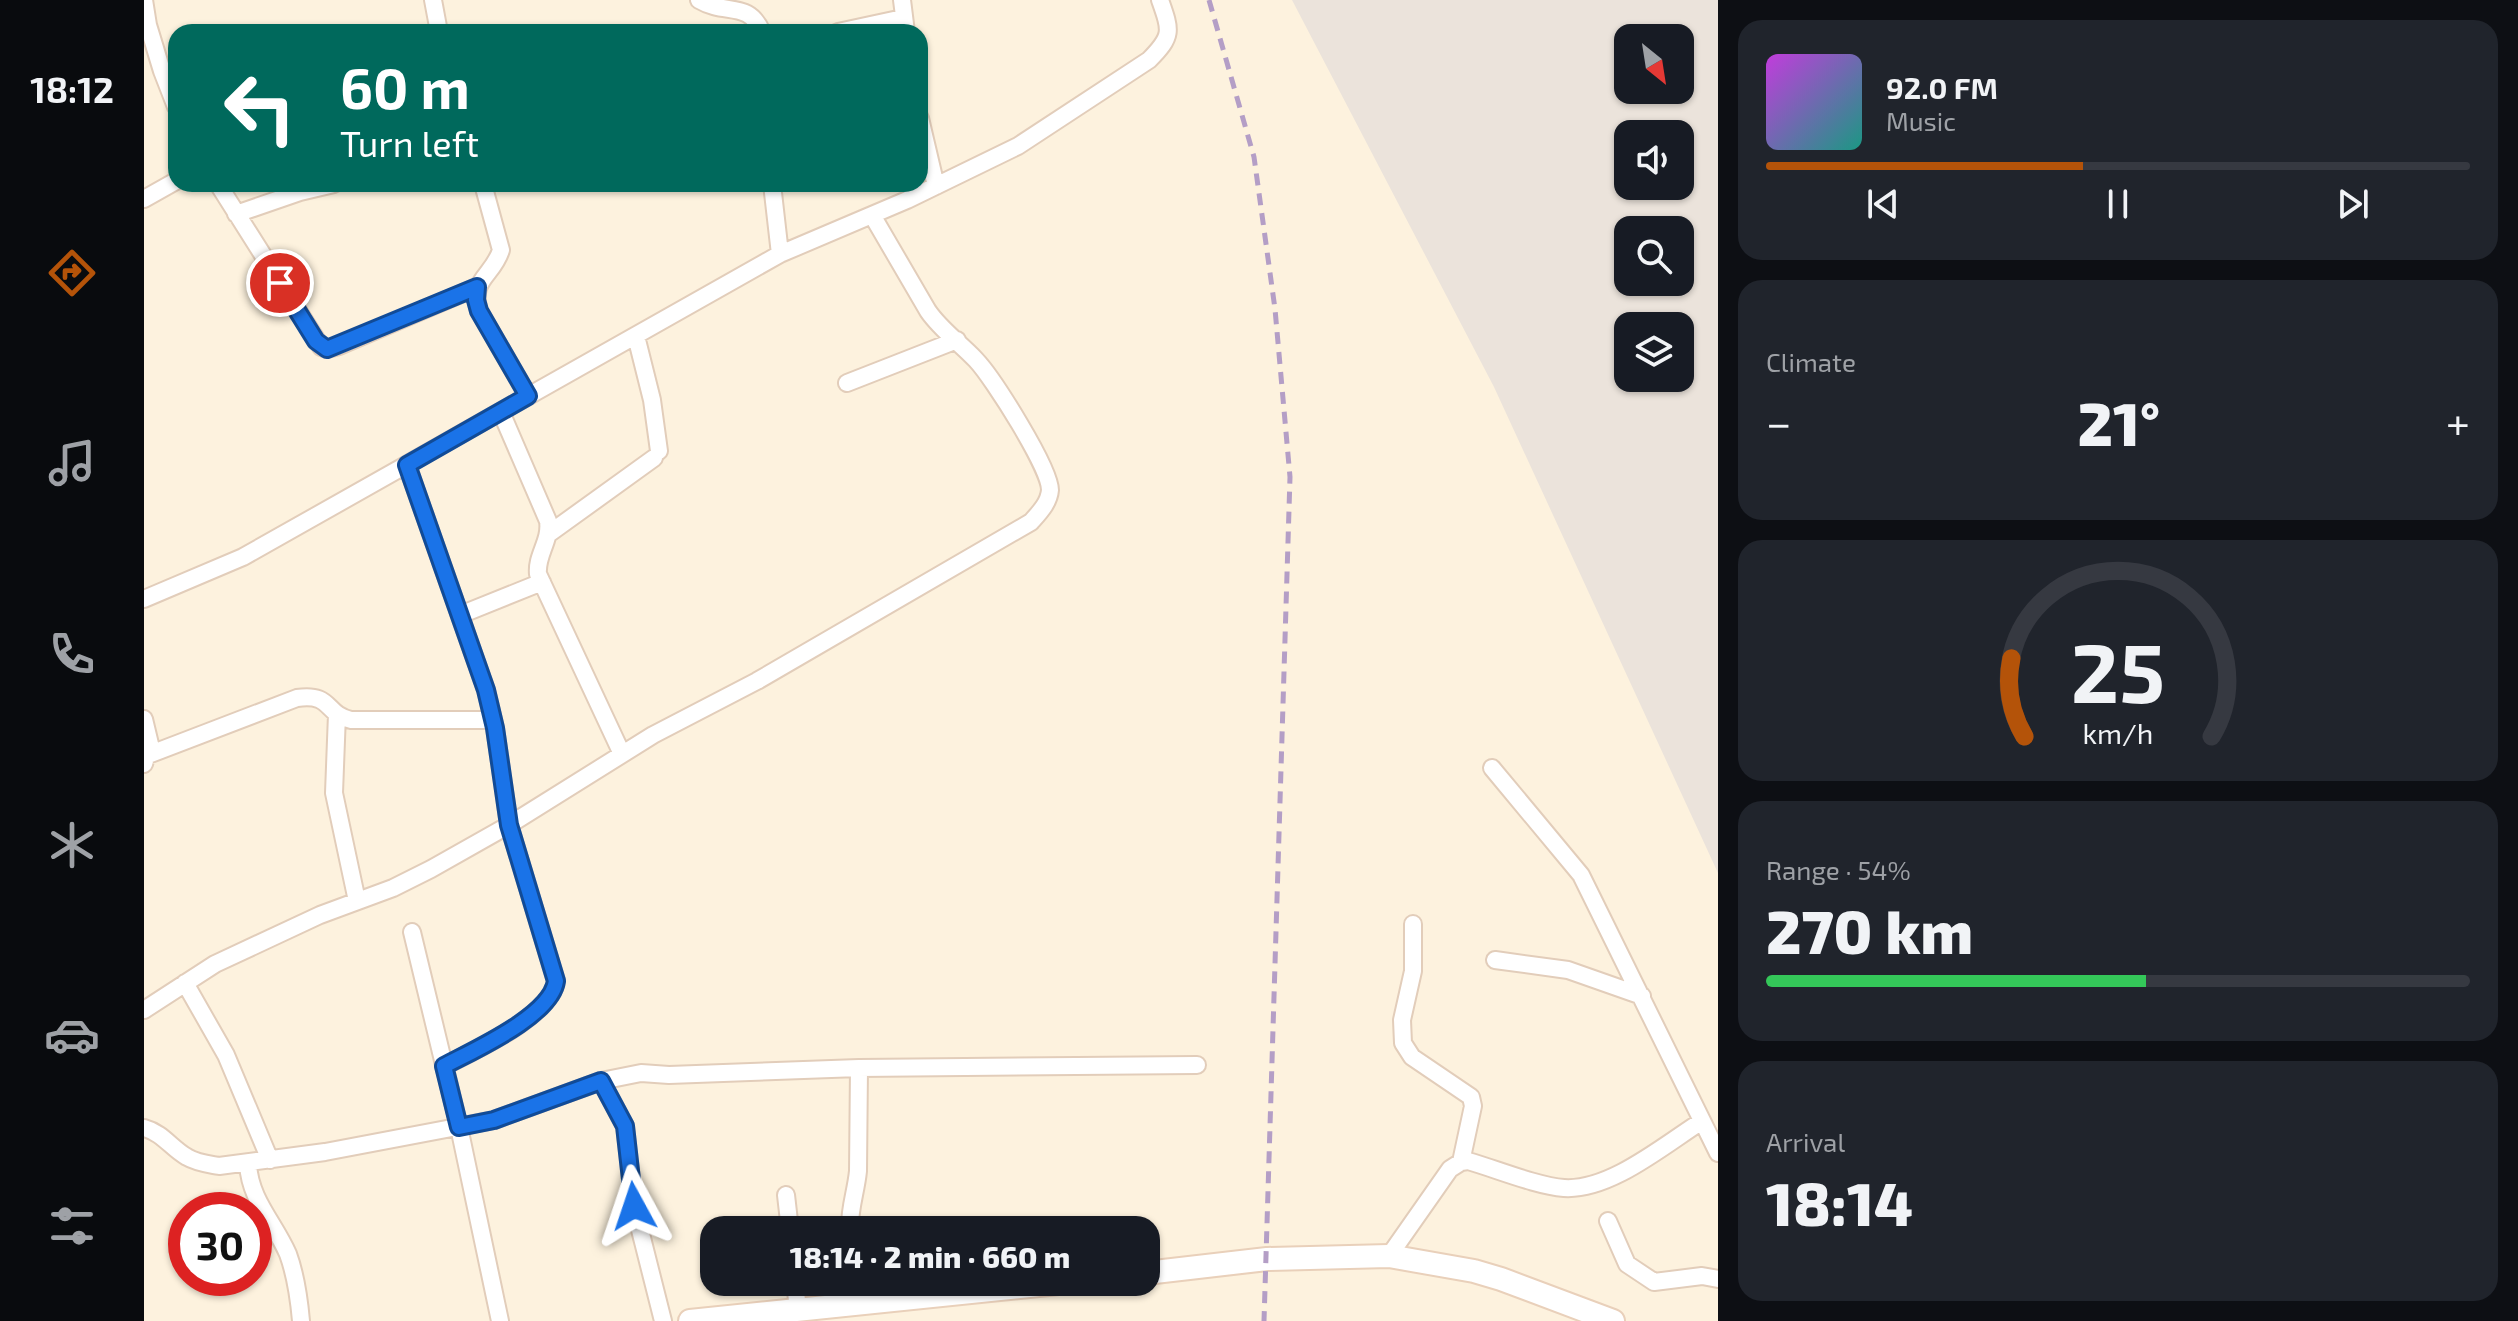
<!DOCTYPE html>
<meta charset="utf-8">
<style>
:root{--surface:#171b24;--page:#20242c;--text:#f1f3f6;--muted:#9ea1a6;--line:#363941;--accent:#b45309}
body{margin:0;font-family:"Exo 2",sans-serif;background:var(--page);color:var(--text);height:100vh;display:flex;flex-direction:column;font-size:30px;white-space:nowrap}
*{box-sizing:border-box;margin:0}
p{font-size:26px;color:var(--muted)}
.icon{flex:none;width:44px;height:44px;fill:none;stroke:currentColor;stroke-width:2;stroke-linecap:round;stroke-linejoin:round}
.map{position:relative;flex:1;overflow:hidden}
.details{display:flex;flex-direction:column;gap:20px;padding:20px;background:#0d0f14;width:800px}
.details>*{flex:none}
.banner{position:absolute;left:24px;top:24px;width:760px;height:168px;border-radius:24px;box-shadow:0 2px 6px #0004;background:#00695c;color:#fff;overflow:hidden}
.needle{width:52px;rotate:150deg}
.fabs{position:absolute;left:1470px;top:24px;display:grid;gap:16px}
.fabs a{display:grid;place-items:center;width:80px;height:80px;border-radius:16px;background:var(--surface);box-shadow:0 2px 6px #0004;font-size:40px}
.speed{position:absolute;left:24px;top:1192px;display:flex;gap:16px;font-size:40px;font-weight:700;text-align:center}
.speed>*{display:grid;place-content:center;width:104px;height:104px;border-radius:50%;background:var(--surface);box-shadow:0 2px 6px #0004;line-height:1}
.speed .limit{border:12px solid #d22;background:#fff;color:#111}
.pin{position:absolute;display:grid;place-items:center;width:68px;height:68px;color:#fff;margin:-34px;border:4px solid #fff;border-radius:50%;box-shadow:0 2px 8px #0007}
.me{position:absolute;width:88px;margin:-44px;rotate:355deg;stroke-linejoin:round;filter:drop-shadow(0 0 6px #0008)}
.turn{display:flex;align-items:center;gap:28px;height:168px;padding:0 40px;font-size:36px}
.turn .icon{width:104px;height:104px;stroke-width:2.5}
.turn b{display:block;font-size:56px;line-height:68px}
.big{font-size:60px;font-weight:800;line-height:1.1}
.details .card{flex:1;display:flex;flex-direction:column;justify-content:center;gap:12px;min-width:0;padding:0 28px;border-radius:24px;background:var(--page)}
.details .dial{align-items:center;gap:0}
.dial svg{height:208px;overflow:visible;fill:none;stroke:var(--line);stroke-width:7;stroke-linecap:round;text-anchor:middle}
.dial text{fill:var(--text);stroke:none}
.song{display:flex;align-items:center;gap:24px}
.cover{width:96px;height:96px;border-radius:12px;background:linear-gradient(135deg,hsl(290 70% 55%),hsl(170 70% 35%))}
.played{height:8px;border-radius:4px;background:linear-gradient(90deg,var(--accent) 45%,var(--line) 45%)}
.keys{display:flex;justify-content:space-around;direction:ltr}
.heat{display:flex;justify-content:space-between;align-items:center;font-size:44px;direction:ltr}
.charge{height:12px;border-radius:6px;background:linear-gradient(90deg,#34c759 54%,var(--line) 0)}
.trip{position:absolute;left:556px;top:1216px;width:460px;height:80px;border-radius:24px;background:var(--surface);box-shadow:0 2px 6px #0004;font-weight:800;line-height:80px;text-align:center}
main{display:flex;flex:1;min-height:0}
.dock{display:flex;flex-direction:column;width:144px;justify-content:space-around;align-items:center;background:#090b0e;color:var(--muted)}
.dock .icon{width:56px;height:56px}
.dock .active{color:var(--accent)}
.dock b{font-size:36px;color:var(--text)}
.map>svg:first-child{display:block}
.industrial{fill:#ebe3db;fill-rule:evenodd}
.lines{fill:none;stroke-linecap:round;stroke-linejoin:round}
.street-casing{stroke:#e2cdba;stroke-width:20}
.secondary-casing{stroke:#e9d0ba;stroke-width:26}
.street{stroke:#fff;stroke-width:16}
.secondary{stroke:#fff;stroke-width:22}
.rail{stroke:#b49ec6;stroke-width:5;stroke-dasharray:12 8;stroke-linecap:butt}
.route-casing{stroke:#114b97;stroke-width:20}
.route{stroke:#1a73e8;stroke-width:14}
</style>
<main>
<nav class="dock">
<b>18:12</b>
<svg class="icon active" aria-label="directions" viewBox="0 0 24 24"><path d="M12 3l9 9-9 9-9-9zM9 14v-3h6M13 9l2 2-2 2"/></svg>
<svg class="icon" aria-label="music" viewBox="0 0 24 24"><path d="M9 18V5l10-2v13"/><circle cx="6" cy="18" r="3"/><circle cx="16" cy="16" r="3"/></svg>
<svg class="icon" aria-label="phone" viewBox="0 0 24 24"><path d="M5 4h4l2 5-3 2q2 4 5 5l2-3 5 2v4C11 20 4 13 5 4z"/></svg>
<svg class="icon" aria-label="climate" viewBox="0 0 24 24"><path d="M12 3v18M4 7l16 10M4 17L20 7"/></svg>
<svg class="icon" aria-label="car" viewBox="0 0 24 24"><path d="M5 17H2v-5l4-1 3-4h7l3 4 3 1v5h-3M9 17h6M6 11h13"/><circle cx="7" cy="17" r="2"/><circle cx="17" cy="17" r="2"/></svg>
<svg class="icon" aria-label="filters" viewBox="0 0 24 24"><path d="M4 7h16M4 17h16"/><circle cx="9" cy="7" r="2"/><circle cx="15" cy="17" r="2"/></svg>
</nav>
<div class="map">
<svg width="1574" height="1321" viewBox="0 0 1574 1321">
<rect width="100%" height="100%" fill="#fdf2de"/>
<path class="industrial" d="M 1148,0 L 1574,0 L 1574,873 L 1350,387 ZM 1484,38 L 1536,38 L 1536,90 L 1484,90 ZM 1484,134 L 1536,134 L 1536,186 L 1484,186 ZM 1484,230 L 1536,230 L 1536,282 L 1484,282 ZM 1484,326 L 1536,326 L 1536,378 L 1484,378 Z"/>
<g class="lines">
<g class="street-casing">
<path id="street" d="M 289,0 L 295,32
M 555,0 C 582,16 604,0 618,32
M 758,0 L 762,32
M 4,25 L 18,71 L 32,107
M 0,27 L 4,25 L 0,0
M 694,32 L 759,18
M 776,118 L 792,186
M 74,184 L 177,347 L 183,349 L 195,346 L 333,287
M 339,184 L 357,250 C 349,276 325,280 335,311 L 384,396
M 628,184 L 636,254
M 0,199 L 32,181
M 92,214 L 156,192 L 190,184
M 492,336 L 508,400 L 515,451
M 703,383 L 813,340
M 357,412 L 404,521 C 407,541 392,555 394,574 L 478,754
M 263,465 L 342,690 L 351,728 L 365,825 L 412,981 C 407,1016 330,1051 300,1066
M 406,533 L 510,458
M 0,599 L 99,557 L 636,254 L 763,200 L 874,146 L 1005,60 C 1029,36 1027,31 1016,0
M 316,615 L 398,582
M 193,714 L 190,793 L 213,901
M 0,719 L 6,744 L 0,764
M 4,755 L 153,698 C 189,693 180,714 207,720 L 349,720
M 1348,768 L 1437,875 L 1574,1153
M 1269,924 L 1269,971 L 1258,1020 L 1259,1043 L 1268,1057 L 1327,1097 L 1329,1106 L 1317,1162
M 268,932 L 315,1127 L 356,1321
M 1351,960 L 1424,970 L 1498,996
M 41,983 L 82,1055 L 126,1160
M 0,1010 L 71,964 L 176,915 L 249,888 L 287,869 L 365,825 L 509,735 L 613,681 L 887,522 C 895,513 905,503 906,490 C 906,468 849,378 832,360 C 816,343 797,330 784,311 L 728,215
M 457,1081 L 481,1126 L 490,1206 L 519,1321
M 0,1128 C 19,1133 27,1148 43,1157 C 53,1163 64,1164 75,1166 L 181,1152 L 350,1120 L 457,1081 L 497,1073 L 525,1075 L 715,1068 L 1053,1065
M 104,1164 C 106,1200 130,1222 144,1254 C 152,1276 155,1298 157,1321
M 642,1195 L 646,1230
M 1464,1221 L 1483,1264 L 1510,1282 L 1558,1276 L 1574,1279
M 706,1230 C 705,1209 712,1192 714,1171 L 715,1068
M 1245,1256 L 1306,1169 L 1317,1162 L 1324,1161 C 1352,1169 1393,1186 1420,1188 C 1466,1191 1520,1145 1558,1121
M 651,1282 L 654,1310
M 711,1282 L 713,1304"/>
</g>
<g class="secondary-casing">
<path id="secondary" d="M 1002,1273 L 1123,1259 L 1245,1256 L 1330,1271 L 1357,1279 L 1469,1321
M 546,1321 L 924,1282"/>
</g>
<use href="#street" class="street"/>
<use href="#secondary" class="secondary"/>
<path class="rail" d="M 1065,0 L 1110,157 L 1131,309 L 1146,477 L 1120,1321"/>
</g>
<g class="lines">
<g class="route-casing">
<path id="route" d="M 136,283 L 172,341 L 183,349 L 333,287 L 332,300 L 335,311 L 384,396 L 263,465 L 342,690 L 351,728 L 365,825 L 412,981 C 407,1016 330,1050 300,1066 L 315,1127 L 350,1120 L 457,1081 L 481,1126 L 490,1206"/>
</g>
<use href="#route" class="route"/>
</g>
</svg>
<div class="fabs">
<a><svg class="needle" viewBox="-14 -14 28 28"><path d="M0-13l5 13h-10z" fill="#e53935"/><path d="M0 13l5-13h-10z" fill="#9ea1a6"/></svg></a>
<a><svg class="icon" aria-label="sound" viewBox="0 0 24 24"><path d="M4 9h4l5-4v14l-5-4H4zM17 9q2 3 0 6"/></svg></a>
<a><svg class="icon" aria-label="search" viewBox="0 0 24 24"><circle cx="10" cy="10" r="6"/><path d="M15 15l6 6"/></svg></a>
<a><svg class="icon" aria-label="layers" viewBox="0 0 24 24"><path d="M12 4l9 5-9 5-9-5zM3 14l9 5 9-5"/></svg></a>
</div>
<div class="speed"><div class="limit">30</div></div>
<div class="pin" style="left:136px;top:283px;background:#d93025"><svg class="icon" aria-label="arrive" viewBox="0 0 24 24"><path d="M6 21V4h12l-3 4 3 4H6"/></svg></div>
<svg class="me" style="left:490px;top:1206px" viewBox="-20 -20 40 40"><path d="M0-17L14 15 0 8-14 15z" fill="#1a73e8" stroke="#fff" stroke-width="4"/></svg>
<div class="trip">18:14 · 2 min · 660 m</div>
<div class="banner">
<div class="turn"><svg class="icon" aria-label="left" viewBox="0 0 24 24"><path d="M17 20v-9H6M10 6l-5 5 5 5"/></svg><div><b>60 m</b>Turn left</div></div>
</div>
</div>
<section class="details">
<div class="card">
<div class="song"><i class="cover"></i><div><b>92.0 FM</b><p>Music</p></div></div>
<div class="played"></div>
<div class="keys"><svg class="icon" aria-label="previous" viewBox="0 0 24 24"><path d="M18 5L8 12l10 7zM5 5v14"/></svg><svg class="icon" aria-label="pause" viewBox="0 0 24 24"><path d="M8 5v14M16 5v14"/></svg><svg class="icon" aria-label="next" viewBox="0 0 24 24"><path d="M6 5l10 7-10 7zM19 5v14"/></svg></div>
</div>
<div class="card"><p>Climate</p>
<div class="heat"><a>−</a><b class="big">21°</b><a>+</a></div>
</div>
<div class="card dial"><svg viewBox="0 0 100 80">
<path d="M14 69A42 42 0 1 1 86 69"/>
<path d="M14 69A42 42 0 0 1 9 39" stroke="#b45309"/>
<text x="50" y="56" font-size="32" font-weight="700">25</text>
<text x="50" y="72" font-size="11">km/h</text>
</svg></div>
<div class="card"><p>Range · 54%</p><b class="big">270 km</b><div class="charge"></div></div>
<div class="card"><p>Arrival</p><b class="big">18:14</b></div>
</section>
</main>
